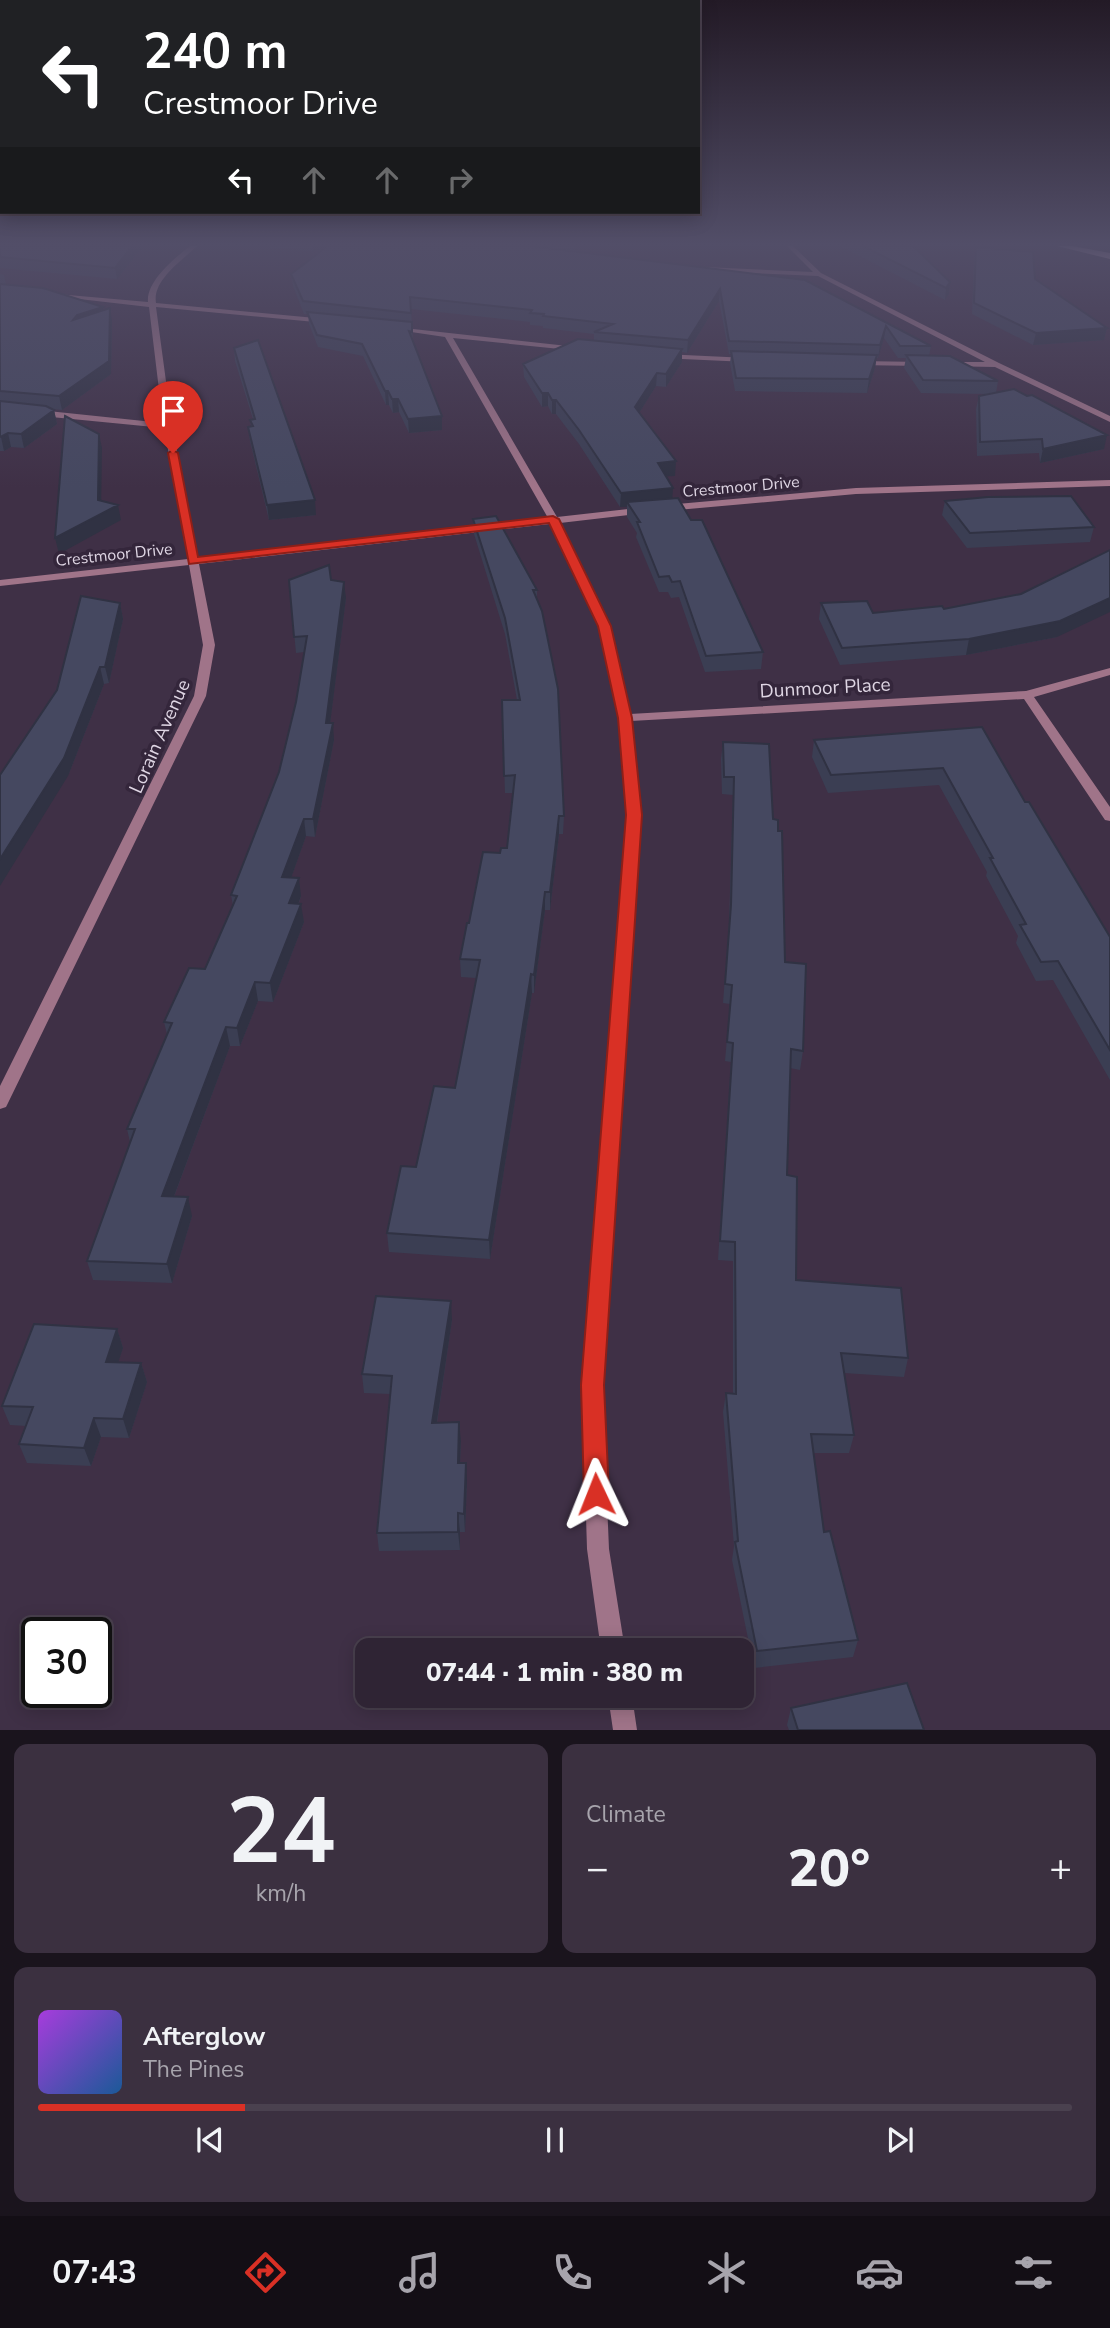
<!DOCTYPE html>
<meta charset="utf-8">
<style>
:root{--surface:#2f2434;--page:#3b3040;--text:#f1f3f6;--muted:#a7a4ac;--line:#4a414f;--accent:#d93025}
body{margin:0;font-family:"Nunito Sans",sans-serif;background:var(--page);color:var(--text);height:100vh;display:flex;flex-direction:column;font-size:26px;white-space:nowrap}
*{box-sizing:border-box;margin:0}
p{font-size:23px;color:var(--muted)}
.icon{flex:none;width:38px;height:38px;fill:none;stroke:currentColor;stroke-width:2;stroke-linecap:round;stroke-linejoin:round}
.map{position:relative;height:1730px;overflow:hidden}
.panel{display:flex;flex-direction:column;gap:14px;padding:14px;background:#1a141d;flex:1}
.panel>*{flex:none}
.hud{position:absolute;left:0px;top:0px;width:700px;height:214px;box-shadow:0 4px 18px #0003,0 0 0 2px var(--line);background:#202124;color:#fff;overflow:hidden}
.speed{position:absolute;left:21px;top:1617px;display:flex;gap:14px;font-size:35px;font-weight:700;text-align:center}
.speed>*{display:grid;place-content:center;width:91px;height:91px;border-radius:50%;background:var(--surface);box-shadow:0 4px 18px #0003,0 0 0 2px var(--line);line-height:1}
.speed .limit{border:4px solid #111;border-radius:10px;background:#fff;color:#111}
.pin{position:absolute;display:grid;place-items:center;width:60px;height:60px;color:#fff;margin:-72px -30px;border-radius:50% 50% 50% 0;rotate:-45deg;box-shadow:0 0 7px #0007}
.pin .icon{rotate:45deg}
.me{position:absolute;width:77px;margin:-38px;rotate:358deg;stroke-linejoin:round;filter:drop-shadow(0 0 5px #0008)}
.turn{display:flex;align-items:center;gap:24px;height:147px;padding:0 28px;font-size:32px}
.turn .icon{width:91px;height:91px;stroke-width:2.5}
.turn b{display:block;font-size:49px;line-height:60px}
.lanes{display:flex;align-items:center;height:66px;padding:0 28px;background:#0003;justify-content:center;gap:35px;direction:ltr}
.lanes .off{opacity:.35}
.big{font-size:52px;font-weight:800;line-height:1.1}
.panel .widget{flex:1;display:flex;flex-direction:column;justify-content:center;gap:10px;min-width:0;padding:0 24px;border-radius:14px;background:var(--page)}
.panel .dial{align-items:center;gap:0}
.dial b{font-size:91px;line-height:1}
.song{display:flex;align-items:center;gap:21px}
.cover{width:84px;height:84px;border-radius:10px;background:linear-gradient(135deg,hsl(280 70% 55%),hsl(210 70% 35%))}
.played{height:7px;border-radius:4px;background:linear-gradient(90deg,var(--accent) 20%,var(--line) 20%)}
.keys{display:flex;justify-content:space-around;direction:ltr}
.heat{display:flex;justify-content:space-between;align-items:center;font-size:38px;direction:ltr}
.panel .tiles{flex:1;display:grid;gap:14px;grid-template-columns:1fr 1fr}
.widget:last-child{grid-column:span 2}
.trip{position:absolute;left:355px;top:1638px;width:399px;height:70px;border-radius:14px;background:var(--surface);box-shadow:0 4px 18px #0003,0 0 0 2px var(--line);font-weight:800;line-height:70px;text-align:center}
.menu{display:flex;height:112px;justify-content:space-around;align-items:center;background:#130e15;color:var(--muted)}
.menu .icon{width:49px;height:49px}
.menu .selected{color:var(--accent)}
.menu b{font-size:32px;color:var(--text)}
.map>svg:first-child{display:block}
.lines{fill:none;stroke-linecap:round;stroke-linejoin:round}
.minor{fill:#a07489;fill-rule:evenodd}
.trunk{fill:#fdcee4;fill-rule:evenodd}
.wall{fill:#3b3e53}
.shaded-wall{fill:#303243}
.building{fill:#454860;stroke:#303243;stroke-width:2}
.route{fill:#d93025;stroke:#8d1f18;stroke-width:2}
.labels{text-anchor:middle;stroke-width:7;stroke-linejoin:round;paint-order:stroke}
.far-street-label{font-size:16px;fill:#ded5e3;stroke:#34263b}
.street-label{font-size:19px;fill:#ded5e3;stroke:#34263b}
</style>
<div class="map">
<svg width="1110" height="1730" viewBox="0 0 1110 1730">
<rect width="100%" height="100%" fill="#3f3046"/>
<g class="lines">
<path class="minor" d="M 190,246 L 197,246 C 183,260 152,280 156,303 L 326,319 L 330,321 L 326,323 L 156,307 L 172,426 L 198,558 L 548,518 L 445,337 L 391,329 L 395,327 L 577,347 L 581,349 L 580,351 L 453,338 L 557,517 L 646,507 L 651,510 L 646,513 L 560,523 L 611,626 L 630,714 L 1026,691 L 1110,668 L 1110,675 L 1034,697 L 1110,807 L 1110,821 L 1105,820 L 1024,699 L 631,721 L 641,815 L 602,1385 L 609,1549 L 625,1650 L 601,1650 L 587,1549 L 582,1385 L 627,815 L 619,718 L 599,626 L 550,524 L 199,564 L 215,645 L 206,696 L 8,1103 L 6,1107 L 0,1109 L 0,1086 L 194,696 L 203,645 L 189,565 L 0,586 L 0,580 L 188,559 L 164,428 L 0,412 L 0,406 L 163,423 L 149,307 L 53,296 L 57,294 L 148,302 C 146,281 176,257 190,246 Z
M 787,246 L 793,246 L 821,273 L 999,363 L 1110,416 L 1110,422 L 995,367 L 943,366 L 942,364 L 946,362 L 985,362 L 818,276 L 704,271 L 701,269 L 704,267 L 813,272 Z
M 663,354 L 748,358 L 752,360 L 748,362 L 660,358 L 659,356 Z
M 859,361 L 923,362 L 927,364 L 923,366 L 856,365 L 855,363 Z
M 1110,480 L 1110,486 L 856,494 L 666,511 L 661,508 L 666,505 L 856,488 Z
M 608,1696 L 632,1696 L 637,1730 L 613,1730 Z"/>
<path class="trunk" d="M 1057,246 L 1072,246 L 1110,253 L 1110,259 Z"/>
</g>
<path class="wall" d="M 0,246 L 143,246 L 117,279 L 0,268 Z
M 253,246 L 576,246 L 575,251 L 805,280 L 931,346 L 929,356 L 998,381 L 996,393 L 1104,449 L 1040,463 L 1039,453 L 977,456 L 976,409 L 979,396 L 987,394 L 921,393 L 904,368 L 906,358 L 898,358 L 884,338 L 878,358 L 876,358 L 875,368 L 867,393 L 735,391 L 730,363 L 731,354 L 729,354 L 719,301 L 687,353 L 682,352 L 682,362 L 666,387 L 656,386 L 639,413 L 675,476 L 666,476 L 672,499 L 763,652 L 761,669 L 705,672 L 679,597 L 671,598 L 668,592 L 659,592 L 636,537 L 637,533 L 627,517 L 627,507 L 620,507 L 579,444 L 556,414 L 552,414 L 548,406 L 542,407 L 524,377 L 523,364 L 594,341 L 594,334 L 543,328 L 543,326 L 530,325 L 530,322 L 411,309 L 413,342 L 442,430 L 409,433 L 399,412 L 393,413 L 389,405 L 386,405 L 363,356 L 318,347 L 309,324 L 308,314 L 304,314 L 293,286 L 291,274 L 327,246 L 313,251 Z
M 840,246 L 913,246 L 950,282 L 949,294 L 945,300 Z
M 976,247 L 1035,279 L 1107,328 L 1104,340 L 1033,345 L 972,314 L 974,258 Z
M 0,274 L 4,275 L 6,285 L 103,307 L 103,310 L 112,320 L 111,374 L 62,410 L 51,409 L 54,410 L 57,424 L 24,448 L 11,447 L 4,451 L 0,451 Z
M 234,348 L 316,515 L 269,520 L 250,441 L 248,427 L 251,427 L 250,420 L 253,419 L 235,361 Z
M 945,501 L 1094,527 L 1090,542 L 967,548 L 942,515 Z
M 473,519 L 537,590 L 537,599 L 564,816 L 563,834 L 559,834 L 550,910 L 545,910 L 534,993 L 532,993 L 490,1259 L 389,1252 L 387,1233 L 416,1167 L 455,1088 L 476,978 L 461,977 L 460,959 L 469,923 L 500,853 L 507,848 L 513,793 L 505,793 L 502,700 L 517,700 L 505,634 L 474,534 Z
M 289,580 L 331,580 L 346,598 L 330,723 L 334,740 L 315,837 L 306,836 L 291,878 L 301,896 L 299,903 L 304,922 L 273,1002 L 258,1001 L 240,1046 L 230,1046 L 174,1197 L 192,1216 L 172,1283 L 93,1280 L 87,1261 L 130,1142 L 127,1129 L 167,1034 L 164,1022 L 205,969 L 233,906 L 231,895 L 279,772 L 296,702 L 304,652 L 296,653 Z
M 120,603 L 123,619 L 109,683 L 104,684 L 68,776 Z
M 821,603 L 873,613 L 944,609 L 1057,637 L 966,655 L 840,665 L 819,619 Z
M 982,727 L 1025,802 L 1110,937 L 1110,1080 L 1053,980 L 1036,981 L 1016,943 L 1018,936 L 986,876 L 987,872 L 939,785 L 828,793 L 812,757 L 814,740 Z
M 723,742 L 773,819 L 785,962 L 803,1051 L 800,1070 L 790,1068 L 787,1175 L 796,1280 L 908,1358 L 904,1377 L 844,1373 L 854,1435 L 849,1453 L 813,1453 L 824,1532 L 858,1640 L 853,1657 L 754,1668 L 732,1560 L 734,1546 L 723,1412 L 726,1393 L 733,1394 L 733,1261 L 718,1260 L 731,1062 L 725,1061 L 730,1004 L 723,1003 L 729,923 L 733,795 L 722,794 L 721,759 Z
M 452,1320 L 437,1423 L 461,1441 L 460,1463 L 467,1481 L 465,1532 L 460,1532 L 460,1550 L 379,1551 L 377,1533 L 390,1394 L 364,1393 L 362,1374 Z
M 117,1329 L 123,1348 L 118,1362 L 141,1363 L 147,1382 L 129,1438 L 101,1437 L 91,1466 L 27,1463 L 19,1444 L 26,1426 L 10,1425 L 2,1406 Z
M 791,1708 L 924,1730 L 789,1730 L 787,1725 Z"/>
<path class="shaded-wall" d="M 132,246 L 143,246 L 117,279 L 115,268 Z
M 312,246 L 330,246 L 313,251 Z
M 950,282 L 949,294 L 945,300 L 946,288 Z
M 720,289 L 719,301 L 687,353 L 688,340 Z
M 103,307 L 105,319 L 73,320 L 77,315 Z
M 110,308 L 112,320 L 111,374 L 62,410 L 59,396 Z
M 886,326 L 884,338 L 878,358 L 880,345 Z
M 1107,328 L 1104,340 L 1033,345 L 1036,333 Z
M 682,349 L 682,362 L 666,387 L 666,374 Z
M 877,355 L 875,368 L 867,393 L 869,379 Z
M 657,373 L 656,386 L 634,421 L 635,407 Z
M 385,391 L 388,391 L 389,405 L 386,405 Z
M 542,393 L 548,393 L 548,406 L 542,407 Z
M 392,399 L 398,399 L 399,412 L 393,413 Z
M 552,400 L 556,400 L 556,414 L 552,414 Z
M 54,410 L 57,424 L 24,448 L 21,434 Z
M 442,416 L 442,430 L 409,433 L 408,419 Z
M 8,433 L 11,447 L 4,451 L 1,437 Z
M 99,434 L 102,448 L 101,514 L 118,505 L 121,520 L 59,554 L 55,538 L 98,500 Z
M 1107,435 L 1104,449 L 1040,463 L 1043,449 Z
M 676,461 L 675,476 L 657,477 L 658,463 Z
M 673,488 L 672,503 L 627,502 L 627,507 L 620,507 L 621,493 Z
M 315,500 L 316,515 L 269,520 L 267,505 Z
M 344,582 L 346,598 L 328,740 L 326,723 Z
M 1110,598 L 1110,612 L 1057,637 L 966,655 L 969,639 Z
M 120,603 L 123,619 L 109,683 L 105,667 Z
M 100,667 L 104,684 L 68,776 L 0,886 L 0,859 Z
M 333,723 L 334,740 L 315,837 L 313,819 Z
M 559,816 L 559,834 L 550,910 L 550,892 Z
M 304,819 L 306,836 L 285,895 L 282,877 Z
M 299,878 L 301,896 L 292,921 L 289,903 Z
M 545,892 L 545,910 L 534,993 L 534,975 Z
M 301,904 L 304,922 L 273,1002 L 270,983 Z
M 531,974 L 532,993 L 490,1259 L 489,1240 Z
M 255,982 L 258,1001 L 240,1046 L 237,1028 Z
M 226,1027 L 230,1046 L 167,1215 L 162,1196 Z
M 188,1197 L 192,1216 L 172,1283 L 167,1264 Z
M 451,1301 L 452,1320 L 434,1441 L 432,1423 Z
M 117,1329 L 123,1348 L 112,1381 L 106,1362 Z
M 141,1363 L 147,1382 L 129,1438 L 123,1419 Z
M 94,1418 L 101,1437 L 91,1466 L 84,1448 Z
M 459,1422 L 461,1441 L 459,1482 L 458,1463 Z
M 466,1463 L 467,1481 L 465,1532 L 464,1514 Z
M 458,1513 L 460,1532 L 460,1550 L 458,1532 Z"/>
<path class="building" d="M 0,246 L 132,246 L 115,268 L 0,257 Z
M 328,246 L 530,246 L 805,280 L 931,346 L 900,346 L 886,326 L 880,345 L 729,341 L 720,289 L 688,340 L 594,332 L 613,324 L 543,316 L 544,314 L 530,313 L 532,310 L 410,297 L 411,313 L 303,301 L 291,274 Z
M 863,246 L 913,246 L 950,282 L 946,288 Z
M 976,247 L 1033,252 L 1035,279 L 1107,328 L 1036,333 L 974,303 Z
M 0,284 L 43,288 L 103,307 L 77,315 L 73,320 L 110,308 L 109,361 L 59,396 L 0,391 Z
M 307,312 L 412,322 L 412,332 L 409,331 L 442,416 L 408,419 L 398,399 L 392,399 L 388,391 L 385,391 L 362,344 L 317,335 Z
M 578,339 L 682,349 L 666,374 L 657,373 L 635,407 L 676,461 L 658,463 L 673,488 L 621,493 L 579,430 L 556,400 L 552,400 L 548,393 L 542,393 L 523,364 Z
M 258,340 L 315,500 L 267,505 L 248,427 L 253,426 L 250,420 L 255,419 L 234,348 Z
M 731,351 L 877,355 L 869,379 L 736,378 Z
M 906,355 L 950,356 L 998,381 L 923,380 Z
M 1014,389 L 1027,396 L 1032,395 L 1107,435 L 1043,449 L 1042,439 L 980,442 L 979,396 Z
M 0,401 L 46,406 L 54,410 L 21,434 L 8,433 L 0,437 Z
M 65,416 L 99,434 L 98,500 L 118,505 L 55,538 Z
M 1071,496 L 1094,527 L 970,533 L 945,501 L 988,497 Z
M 678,498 L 691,520 L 702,520 L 763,652 L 706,656 L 680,581 L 672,582 L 669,576 L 659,577 L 637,522 L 640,522 L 627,502 Z
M 496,516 L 537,590 L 533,590 L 542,611 L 558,689 L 564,816 L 559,816 L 550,892 L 545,892 L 534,975 L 531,974 L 489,1240 L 387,1233 L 401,1166 L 416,1167 L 434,1086 L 455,1088 L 480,960 L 460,959 L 467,923 L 469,923 L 483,852 L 500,853 L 501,848 L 507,848 L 515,775 L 504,776 L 502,700 L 520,700 L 505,618 L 473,519 Z
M 1110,550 L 1110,598 L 1060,621 L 969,639 L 842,648 L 821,603 L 867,601 L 873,613 L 942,606 L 944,609 L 1021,594 Z
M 329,565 L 331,580 L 344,582 L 326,723 L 333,723 L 313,819 L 304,819 L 282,877 L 299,878 L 289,903 L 301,904 L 270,983 L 255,982 L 237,1028 L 226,1027 L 162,1196 L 188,1197 L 167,1264 L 87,1261 L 135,1129 L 127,1129 L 172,1023 L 164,1022 L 189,968 L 205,969 L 237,896 L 231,895 L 279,772 L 296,702 L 307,636 L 294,637 L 289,580 Z
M 81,596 L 120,603 L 105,667 L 100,667 L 64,758 L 0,859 L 0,775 L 57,690 Z
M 982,727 L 1025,802 L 1029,802 L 1110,937 L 1110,1050 L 1058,961 L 1041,962 L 1020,925 L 1026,924 L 990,858 L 993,858 L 943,768 L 831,775 L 814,740 Z
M 723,742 L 769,744 L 773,819 L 778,820 L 778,831 L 782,831 L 785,962 L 806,964 L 803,1051 L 791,1049 L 787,1175 L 797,1177 L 796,1280 L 901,1288 L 908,1358 L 841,1353 L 854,1435 L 811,1434 L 824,1532 L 830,1531 L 858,1640 L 757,1651 L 735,1542 L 738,1541 L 726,1393 L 736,1394 L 735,1242 L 720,1241 L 733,1043 L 727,1042 L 732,985 L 725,984 L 731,905 L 734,777 L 724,777 Z
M 376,1296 L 451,1301 L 432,1423 L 459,1422 L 458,1463 L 466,1463 L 464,1514 L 458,1513 L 458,1532 L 377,1533 L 392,1376 L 362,1374 Z
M 34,1324 L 117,1329 L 106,1362 L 141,1363 L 123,1419 L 94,1418 L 84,1448 L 19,1444 L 33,1407 L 2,1406 Z
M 907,1683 L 924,1730 L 798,1730 L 791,1708 Z"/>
<linearGradient id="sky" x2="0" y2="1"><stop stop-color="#231a26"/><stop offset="0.5" stop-color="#524e68"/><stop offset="1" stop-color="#524e68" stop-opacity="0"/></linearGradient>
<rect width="1110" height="488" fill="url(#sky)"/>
<path class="route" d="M 173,450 L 178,453 L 198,557 L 553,516 L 559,519 L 611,626 L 632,718 L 642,815 L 604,1385 L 609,1494 L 605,1503 L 596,1506 L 588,1503 L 584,1494 L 581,1385 L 626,815 L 618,718 L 598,626 L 549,523 L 189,564 L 168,453 Z"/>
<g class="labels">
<g class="far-street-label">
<text transform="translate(741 486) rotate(-5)" y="6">Crestmoor Drive</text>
<text transform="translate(114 554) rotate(-6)" y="6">Crestmoor Drive</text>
</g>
<g class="street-label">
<text transform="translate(825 687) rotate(-3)" y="7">Dunmoor Place</text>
<text transform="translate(159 736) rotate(-66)" y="7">Lorain Avenue</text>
</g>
</g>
</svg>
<div class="speed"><div class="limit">30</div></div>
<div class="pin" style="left:173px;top:453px;background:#d93025"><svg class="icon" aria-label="arrive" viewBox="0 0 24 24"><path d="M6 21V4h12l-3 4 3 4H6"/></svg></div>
<svg class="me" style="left:596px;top:1494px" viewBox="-20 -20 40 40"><path d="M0-17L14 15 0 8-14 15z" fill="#d93025" stroke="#fff" stroke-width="4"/></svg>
<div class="trip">07:44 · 1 min · 380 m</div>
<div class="hud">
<div class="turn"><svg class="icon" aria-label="left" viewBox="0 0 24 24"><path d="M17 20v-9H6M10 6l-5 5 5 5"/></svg><div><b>240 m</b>Crestmoor Drive</div></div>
<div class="lanes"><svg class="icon" aria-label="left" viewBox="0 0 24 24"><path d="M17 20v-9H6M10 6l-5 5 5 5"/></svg><svg class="icon off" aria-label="ahead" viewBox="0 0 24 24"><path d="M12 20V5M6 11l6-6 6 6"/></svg><svg class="icon off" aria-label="ahead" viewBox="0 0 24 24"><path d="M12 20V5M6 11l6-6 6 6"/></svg><svg class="icon off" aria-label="right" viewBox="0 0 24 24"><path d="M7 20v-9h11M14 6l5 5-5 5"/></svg></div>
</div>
</div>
<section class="panel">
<div class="tiles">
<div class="widget dial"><b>24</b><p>km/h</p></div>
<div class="widget"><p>Climate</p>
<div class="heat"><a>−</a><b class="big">20°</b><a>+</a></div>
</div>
<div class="widget">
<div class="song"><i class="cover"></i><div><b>Afterglow</b><p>The Pines</p></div></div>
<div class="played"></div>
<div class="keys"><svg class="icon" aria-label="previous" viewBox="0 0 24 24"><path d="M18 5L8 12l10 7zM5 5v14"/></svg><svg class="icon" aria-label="pause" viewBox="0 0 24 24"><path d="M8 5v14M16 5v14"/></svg><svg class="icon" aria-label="next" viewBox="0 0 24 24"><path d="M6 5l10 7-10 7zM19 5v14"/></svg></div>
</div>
</div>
</section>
<nav class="menu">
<b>07:43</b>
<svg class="icon selected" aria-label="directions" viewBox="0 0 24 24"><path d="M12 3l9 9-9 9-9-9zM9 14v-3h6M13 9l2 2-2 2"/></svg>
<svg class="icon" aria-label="music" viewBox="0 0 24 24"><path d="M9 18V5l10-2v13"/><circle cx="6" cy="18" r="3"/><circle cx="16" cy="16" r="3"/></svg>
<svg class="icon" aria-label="phone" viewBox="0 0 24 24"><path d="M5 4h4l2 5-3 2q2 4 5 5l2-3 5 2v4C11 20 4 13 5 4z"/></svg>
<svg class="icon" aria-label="climate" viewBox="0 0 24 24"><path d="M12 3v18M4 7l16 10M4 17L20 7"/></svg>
<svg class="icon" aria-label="car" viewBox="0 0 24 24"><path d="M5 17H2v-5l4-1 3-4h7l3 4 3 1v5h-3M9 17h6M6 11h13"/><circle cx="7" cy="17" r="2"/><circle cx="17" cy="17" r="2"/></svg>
<svg class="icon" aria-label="filters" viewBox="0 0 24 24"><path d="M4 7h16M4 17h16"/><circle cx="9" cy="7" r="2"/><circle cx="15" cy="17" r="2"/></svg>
</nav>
